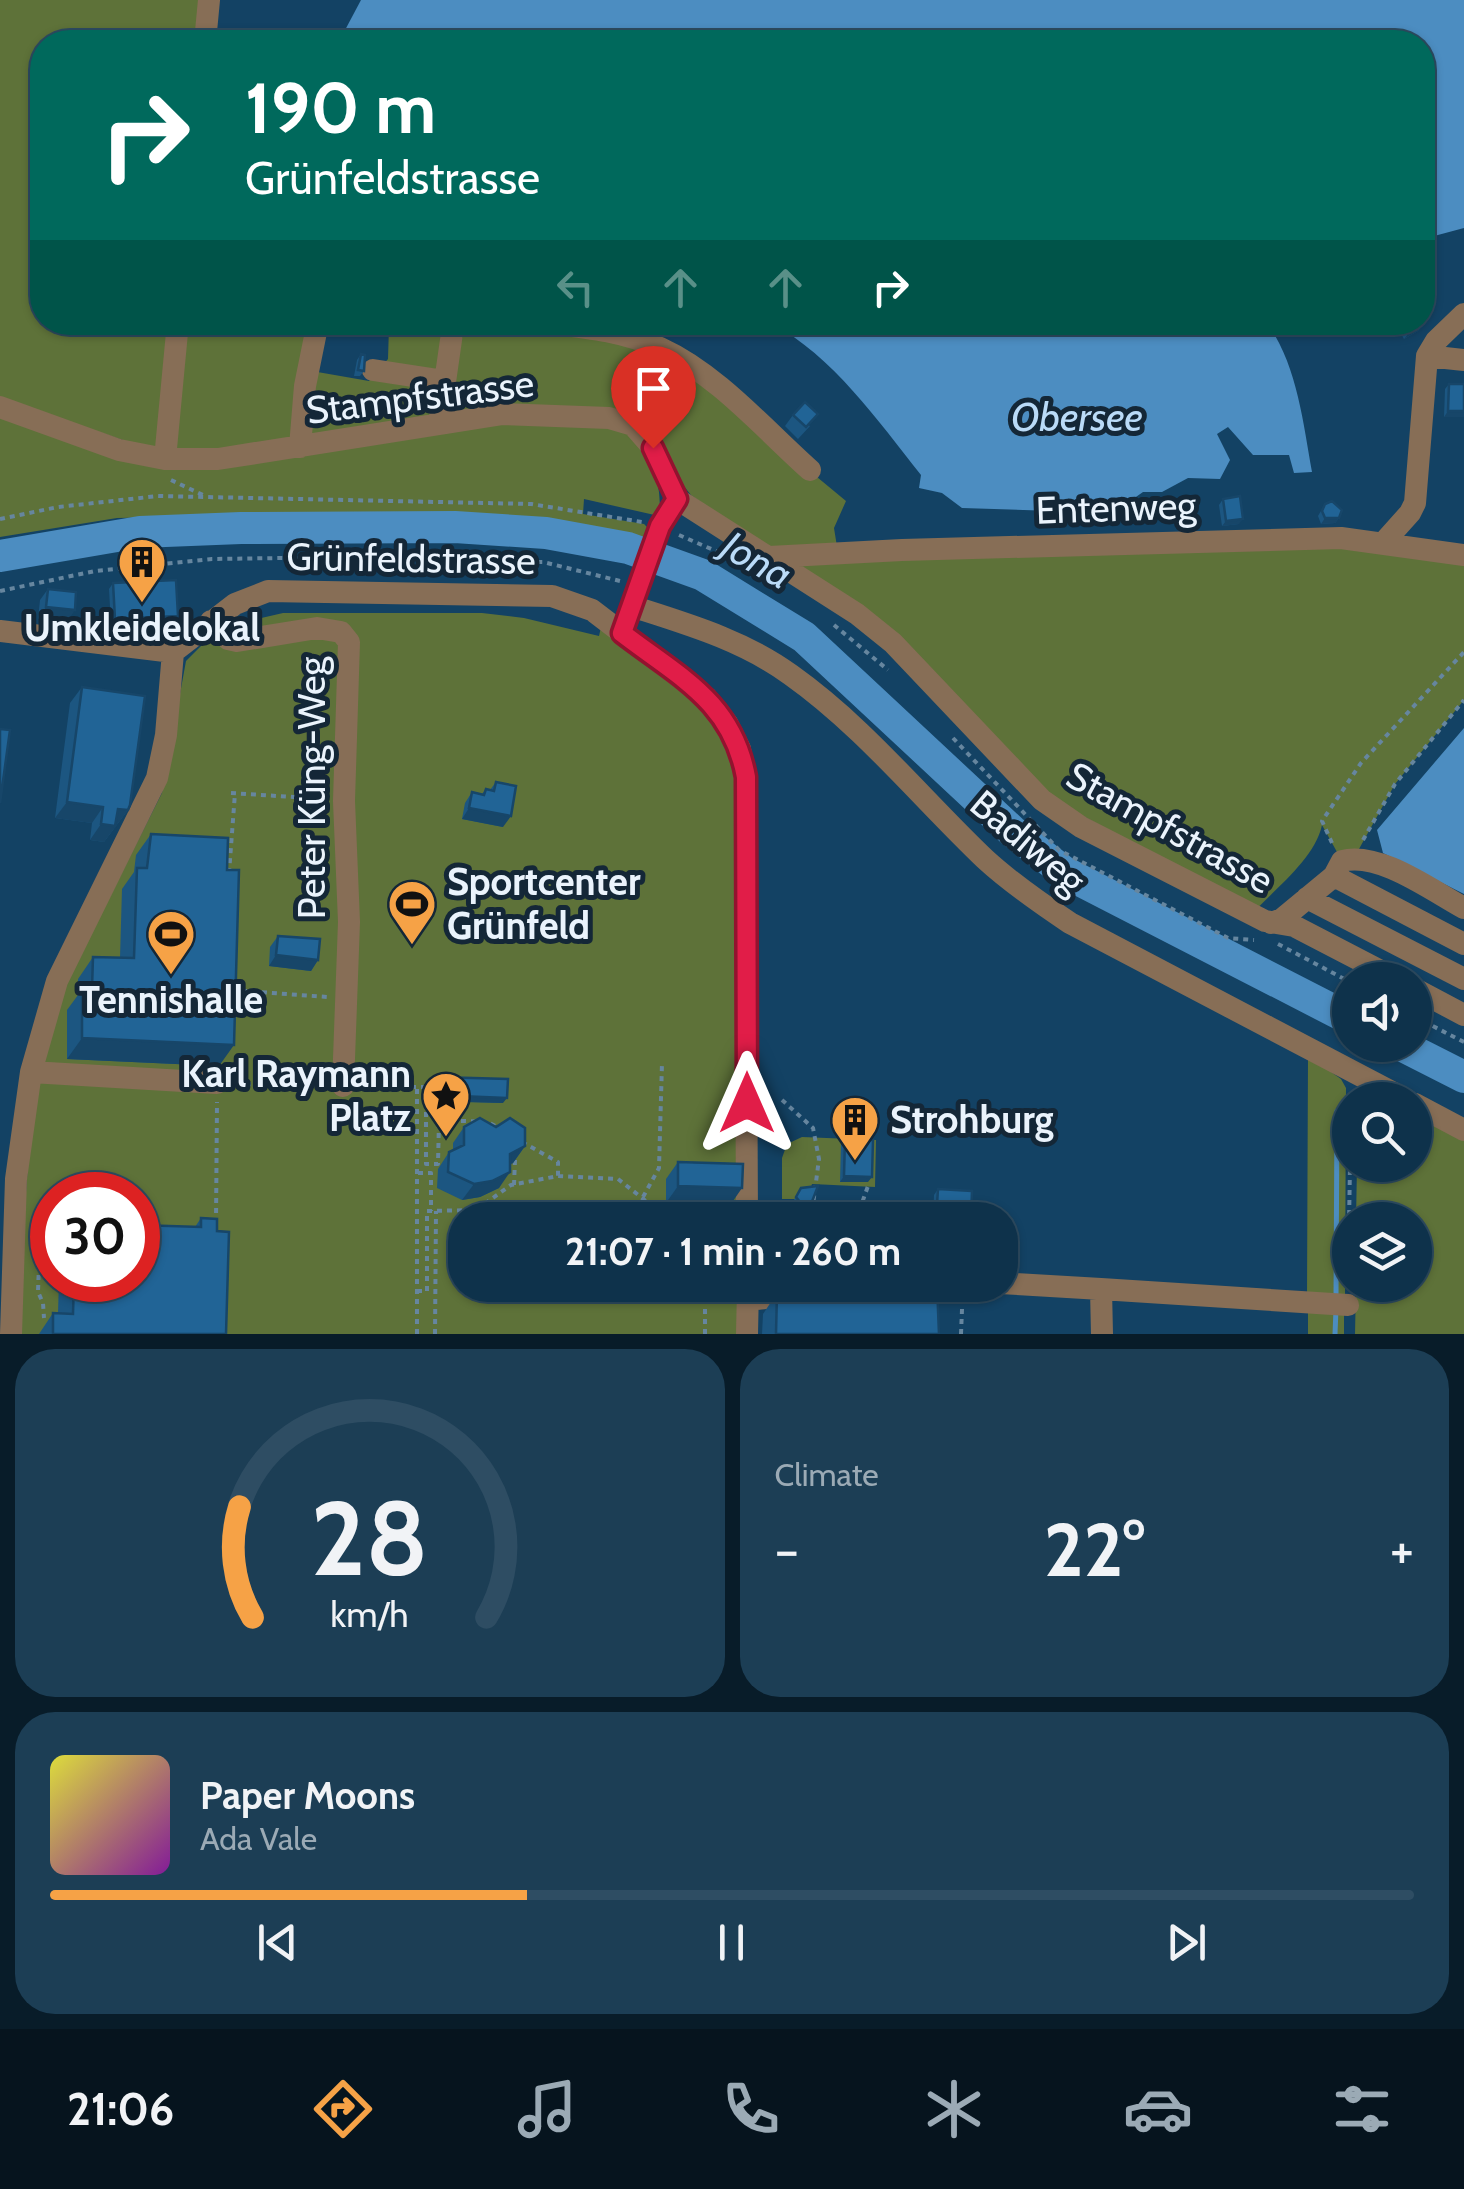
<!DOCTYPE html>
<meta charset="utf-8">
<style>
:root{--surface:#0e324b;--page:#1c3e55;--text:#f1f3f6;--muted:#9baab5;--line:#2e4d63;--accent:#f6a246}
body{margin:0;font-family:Cabin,sans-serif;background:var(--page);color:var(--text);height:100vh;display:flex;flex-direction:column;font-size:38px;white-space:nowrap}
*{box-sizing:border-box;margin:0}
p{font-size:32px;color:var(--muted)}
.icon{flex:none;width:55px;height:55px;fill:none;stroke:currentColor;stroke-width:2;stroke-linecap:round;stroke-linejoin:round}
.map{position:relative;height:1334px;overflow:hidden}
.details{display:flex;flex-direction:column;gap:15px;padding:15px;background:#081c29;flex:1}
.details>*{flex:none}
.top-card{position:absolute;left:30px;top:30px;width:1405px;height:305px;border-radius:40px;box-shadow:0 2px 8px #0004,0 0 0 2px var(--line);background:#00695c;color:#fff;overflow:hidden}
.controls{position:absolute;left:1332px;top:962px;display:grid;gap:20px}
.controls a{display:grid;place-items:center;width:100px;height:100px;border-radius:50%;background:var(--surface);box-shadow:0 2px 8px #0004,0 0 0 2px var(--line);font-size:50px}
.speed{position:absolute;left:30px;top:1172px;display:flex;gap:20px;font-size:50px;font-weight:700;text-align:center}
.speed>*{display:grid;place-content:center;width:130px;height:130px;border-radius:50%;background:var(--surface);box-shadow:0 2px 8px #0004,0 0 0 2px var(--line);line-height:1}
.speed .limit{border:15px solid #d22;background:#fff;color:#111}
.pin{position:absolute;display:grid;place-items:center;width:85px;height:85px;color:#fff;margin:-102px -42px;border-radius:50% 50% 50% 0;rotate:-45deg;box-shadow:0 0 10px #0007}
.pin .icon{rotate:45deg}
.me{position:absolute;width:110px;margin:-55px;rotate:0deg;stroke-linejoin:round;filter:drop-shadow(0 0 8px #0008)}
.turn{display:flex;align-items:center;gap:35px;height:210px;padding:0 50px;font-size:45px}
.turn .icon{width:130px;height:130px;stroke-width:2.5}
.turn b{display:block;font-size:70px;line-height:85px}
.lanes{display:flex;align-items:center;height:95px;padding:0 50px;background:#0003;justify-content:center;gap:50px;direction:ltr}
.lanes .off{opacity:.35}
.big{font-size:75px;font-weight:800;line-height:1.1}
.details .tile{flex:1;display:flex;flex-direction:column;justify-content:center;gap:15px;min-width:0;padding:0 35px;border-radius:40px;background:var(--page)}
.details .dial{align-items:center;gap:0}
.dial svg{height:260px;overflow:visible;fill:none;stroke:var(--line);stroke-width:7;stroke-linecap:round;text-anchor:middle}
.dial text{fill:var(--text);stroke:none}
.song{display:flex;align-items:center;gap:30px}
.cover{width:120px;height:120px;border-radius:15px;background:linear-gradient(135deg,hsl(60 70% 55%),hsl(290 70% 35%))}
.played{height:10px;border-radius:5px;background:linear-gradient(90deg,var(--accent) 35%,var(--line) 35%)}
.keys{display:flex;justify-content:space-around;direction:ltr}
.heat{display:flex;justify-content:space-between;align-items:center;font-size:55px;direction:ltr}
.details .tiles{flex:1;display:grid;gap:15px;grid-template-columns:1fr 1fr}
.tile:last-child{grid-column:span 2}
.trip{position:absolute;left:448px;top:1202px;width:570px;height:100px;border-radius:40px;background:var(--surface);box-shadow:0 2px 8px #0004,0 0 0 2px var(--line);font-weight:800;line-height:100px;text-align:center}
.dock{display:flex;height:160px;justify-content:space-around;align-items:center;background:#06141e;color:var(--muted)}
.dock .icon{width:70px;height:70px}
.dock .on{color:var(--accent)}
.dock b{font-size:45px;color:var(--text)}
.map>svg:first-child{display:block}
.green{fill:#5e7239;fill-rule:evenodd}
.water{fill:#4c8dc1}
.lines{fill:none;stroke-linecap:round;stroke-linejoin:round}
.stream{stroke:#4c8dc1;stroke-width:5}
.river{stroke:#4c8dc1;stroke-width:32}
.path{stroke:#66869f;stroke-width:4;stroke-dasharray:5 5;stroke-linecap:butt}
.minor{stroke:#876e56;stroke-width:22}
.wall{fill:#1c5681}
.shaded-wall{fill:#174669}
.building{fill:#216496;stroke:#174669;stroke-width:2.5}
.route-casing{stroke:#92132f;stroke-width:25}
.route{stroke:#e11d48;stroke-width:18}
.labels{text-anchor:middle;stroke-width:10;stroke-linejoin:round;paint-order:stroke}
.street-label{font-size:38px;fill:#eaf3fc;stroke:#142737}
.poi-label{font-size:38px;font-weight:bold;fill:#eaf3fc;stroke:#142737}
.water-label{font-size:40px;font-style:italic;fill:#badbf8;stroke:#142737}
</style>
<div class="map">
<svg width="1464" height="1334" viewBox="0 0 1464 1334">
<rect width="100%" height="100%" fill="#134264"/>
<path class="green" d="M 0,0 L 203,0 L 198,42 L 42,42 L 42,322 L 315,323 L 306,370 L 369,381 L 388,359 L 389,326 L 438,331 L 447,335 L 459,322 L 539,322 L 661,348 L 846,501 L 834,528 L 838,553 L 1225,539 L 1464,555 L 1464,700 L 1395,784 L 1354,858 L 1342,861 L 1322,825 C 1315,858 1277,887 1255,911 L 1056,801 L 914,654 L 691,495 L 625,413 L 209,451 L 146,448 L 0,398 Z
M 0,415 L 147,464 L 491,423 L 594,423 L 630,433 C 650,464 663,477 659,516 L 584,499 L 583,514 L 644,524 L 651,531 L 649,540 L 581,528 L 488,519 L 273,515 L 117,518 L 0,537 Z
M 283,613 L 482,613 L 524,618 L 599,636 L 602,623 L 713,716 L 735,763 L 739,1220 L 465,1220 L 465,1285 L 739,1285 L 739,1334 L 20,1334 L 23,1233 L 32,1110 L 61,994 L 162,793 L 186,661 L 228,619 L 237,630 L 257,619 ZM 52,1195 L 138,1195 L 138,1280 L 52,1280 Z
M 1308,1056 L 1341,1079 L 1346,1088 L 1345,1297 L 1307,1297 Z
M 1415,1112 L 1464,1138 L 1464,1334 L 1355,1334 L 1356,1285 L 1415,1285 L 1415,1220 L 1356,1220 L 1357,1165 L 1415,1165 Z
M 802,1137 L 876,1140 L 875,1187 L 812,1184 L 807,1199 L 782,1199 L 782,1158 L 787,1144 Z
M 1308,1306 L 1344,1310 L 1344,1334 L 1308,1334 Z"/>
<path class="water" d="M 361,0 L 1464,0 L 1464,228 L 1423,239 L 1422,42 L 318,42 L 323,31 L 344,32 Z
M 771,323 L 1267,323 C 1297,365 1303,422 1312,472 L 1294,473 L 1289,455 L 1253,455 L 1228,427 L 1217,434 L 1230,460 L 1220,479 L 1188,478 L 1162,492 L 1143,492 L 1113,513 L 962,508 L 942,493 L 919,488 L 921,475 C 878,421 833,356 771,323 Z
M 1464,728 L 1464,894 L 1383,853 L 1377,830 Z"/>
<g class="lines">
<path class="stream" d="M 1336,1298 L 1337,1111
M 1335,1334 L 1336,1309"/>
<path class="river" d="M 0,556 L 140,532 L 241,528 L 455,527 L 546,533 L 628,548 L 703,575 L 804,637 L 1012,831 L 1064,872 L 1350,1019
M 1401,1045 L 1464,1077"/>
<path class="path" d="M 171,480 L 203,495
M 0,519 L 58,507 L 158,496 L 531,504 L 642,522
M 679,535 L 725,555
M 0,591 L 95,571 L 212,559 L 282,558 L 543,562 L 620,581
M 834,625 L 888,670
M 953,738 L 1059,850 L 1228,938 L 1254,940
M 231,793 L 324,799
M 1363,840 L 1395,784 L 1464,700
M 1332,843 L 1322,821 L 1361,763 L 1464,652
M 229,873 L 235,793
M 1278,944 L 1350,982
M 232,990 L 327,997
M 1415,1017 L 1464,1042
M 236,1084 L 322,1086
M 361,1087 L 426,1087 L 426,1164 L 438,1164 L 439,1120 L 488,1122 L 497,1127
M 782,1100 L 813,1128 L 819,1159 L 811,1220
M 522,1142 L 558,1162 L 558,1176
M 418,1173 L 431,1173 L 431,1211
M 514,1185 L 515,1160
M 643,1197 L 659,1168 L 662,1063
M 856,1220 L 868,1186
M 216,1223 L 217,1102
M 38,1235 L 52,1235
M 40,1235 L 38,1292 L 43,1303 L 44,1318
M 1348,1285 L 1350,1165
M 417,1291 L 427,1291 L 427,1211 L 476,1210 L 511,1185 L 558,1176 L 618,1179 L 670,1220
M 417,1334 L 417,1089
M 435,1334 L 436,1211
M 705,1334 L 705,1285
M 961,1334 L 963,1285"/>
<path class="minor" d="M 205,42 L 209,0
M 539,322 C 580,327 622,330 660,348 C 717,374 764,429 810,470
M 1427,356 L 1464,360
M 373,370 L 445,381
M 0,407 L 119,450 L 165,459 L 218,459 L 503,414 L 609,418 L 633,425 L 653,448 L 677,499 L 857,614 L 893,643 L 1042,800 L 1081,827 L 1265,921 L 1294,926 L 1398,980
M 439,424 L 452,333 L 459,322
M 300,447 L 305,386 L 318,322
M 165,459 L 178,322
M 1384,542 L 1410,513 L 1415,503 L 1427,356 L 1436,341 L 1464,314
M 769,557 L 902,550 L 1341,538 L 1464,555
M 631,606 C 687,624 743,640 791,675 C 863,726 921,798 985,859 C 1011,883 1040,903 1070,923 L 1407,1100
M 627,619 L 660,527 L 677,499
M 211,621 L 228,639 L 237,641 L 317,628 L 341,632 L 349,642 L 344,801 L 349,922 L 343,1086
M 0,631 L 173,652
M 1334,876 L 1342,861 C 1379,851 1431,890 1464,908
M 1307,898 L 1464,979
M 1271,923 L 1282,919 L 1334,876 L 1464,944
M 1415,989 L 1464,1015
M 31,1072 L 217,1083
M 1415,1104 L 1464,1130
M 1000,1283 L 1101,1289 L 1102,1334
M 1101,1289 L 1348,1305
M 748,1300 L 812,1293 L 832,1285
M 11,1334 L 16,1179 L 31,1072 L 57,981 L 157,778 L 166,735 L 173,652 L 235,604 L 268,591 L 552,596 L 592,610 L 707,698 L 727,723 L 740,749 L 745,777 L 747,1220
M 747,1334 L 748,1288"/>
</g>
<path class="wall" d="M 1400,322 L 1420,322 L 1422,326 L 1418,331 L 1404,339 L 1397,326 Z
M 361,354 L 364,371 L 360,376 L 354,376 L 357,360 Z
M 1449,384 L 1464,384 L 1464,417 L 1444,417 L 1445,389 Z
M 793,415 L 810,426 L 798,439 L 785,426 Z
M 1223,499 L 1239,524 L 1222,526 L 1219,505 Z
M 1325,504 L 1339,518 L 1335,523 L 1321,524 L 1318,516 Z
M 113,583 L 174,622 L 111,625 L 109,589 Z
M 48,589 L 67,622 L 38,619 L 40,600 Z
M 82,687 L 128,810 L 104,842 L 90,840 L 92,823 L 55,818 L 70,703 Z
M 496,782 L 503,827 L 462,819 L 465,803 L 472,792 L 482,794 L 486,789 L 490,790 Z
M 151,834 L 219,1066 L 67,1059 L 67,1010 L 78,995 L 78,979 L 93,957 L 120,958 L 122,889 L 134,872 L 136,855 Z
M 278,936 L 318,960 L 311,971 L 269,966 L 270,947 Z
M 436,1077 L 503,1103 L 431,1101 L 432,1083 Z
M 464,1127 L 525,1146 L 513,1163 L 510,1164 L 499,1188 L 480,1197 L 462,1200 L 437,1188 L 438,1169 L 449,1152 L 453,1150 L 453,1143 Z
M 845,1139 L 868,1182 L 840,1182 L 841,1144 Z
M 678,1162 L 731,1204 L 666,1203 L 666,1179 Z
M 801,1188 L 808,1211 L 820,1220 L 777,1220 L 783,1211 L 798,1211 L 792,1203 Z
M 938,1189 L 971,1220 L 933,1220 L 934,1195 Z
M 201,1218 L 217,1231 L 226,1334 L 39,1334 L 53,1313 L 58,1313 L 59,1280 L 138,1280 L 195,1227 Z
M 848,1285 L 937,1285 L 939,1334 L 762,1334 L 763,1314 L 777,1293 L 845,1290 Z"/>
<path class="shaded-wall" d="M 1422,326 L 1418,331 L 1404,339 L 1408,334 Z
M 1448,411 L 1464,411 L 1464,417 L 1444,417 Z
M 1325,518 L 1339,518 L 1335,523 L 1321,524 Z
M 1243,519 L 1239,524 L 1222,526 L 1226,521 Z
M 46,607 L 75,610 L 67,622 L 38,619 Z
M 178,616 L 174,622 L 111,625 L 115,619 Z
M 67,802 L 103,807 L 92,823 L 55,818 Z
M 469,808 L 511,816 L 503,827 L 462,819 Z
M 118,809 L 128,810 L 104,842 L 90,840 L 101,824 Z
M 276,955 L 318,960 L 311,971 L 269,966 Z
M 82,1038 L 234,1045 L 219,1066 L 67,1059 Z
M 435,1095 L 507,1098 L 503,1103 L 431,1101 Z
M 525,1146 L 513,1163 L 498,1170 L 510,1154 Z
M 510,1172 L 499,1188 L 480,1197 L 462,1200 L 474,1184 Z
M 844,1176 L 872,1177 L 868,1182 L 840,1182 Z
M 678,1186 L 742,1188 L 731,1204 L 666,1203 Z
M 711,1285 L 724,1285 L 722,1289 L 708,1289 Z"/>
<path class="building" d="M 1402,322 L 1420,322 L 1422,326 L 1408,334 Z
M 361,354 L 365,355 L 364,371 L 358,370 Z
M 1449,384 L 1464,384 L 1464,411 L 1448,411 Z
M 805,402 L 818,414 L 806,427 L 793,415 Z
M 1240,496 L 1243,519 L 1226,521 L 1223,499 Z
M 1332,501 L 1342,510 L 1339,518 L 1325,518 L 1322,511 L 1325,504 Z
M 176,580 L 178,616 L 115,619 L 113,583 Z
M 48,589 L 76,592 L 75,610 L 46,607 Z
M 82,687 L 145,696 L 130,805 L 128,810 L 118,809 L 115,826 L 101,824 L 103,807 L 67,802 Z
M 0,729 L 10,730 L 0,803 Z
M 496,782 L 516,786 L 511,816 L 469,808 L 472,792 L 484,795 L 486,789 L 494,791 Z
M 151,834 L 228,838 L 227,870 L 239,870 L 234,1045 L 82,1038 L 82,989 L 92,989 L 93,957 L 134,958 L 137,868 L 147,868 Z
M 278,936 L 320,939 L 318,960 L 276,955 Z
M 436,1077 L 508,1079 L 507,1098 L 435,1095 Z
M 480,1118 L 496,1127 L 510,1118 L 525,1128 L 525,1146 L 510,1154 L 510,1172 L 492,1181 L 474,1184 L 448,1172 L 449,1152 L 464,1145 L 464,1127 Z
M 845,1139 L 873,1140 L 872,1177 L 844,1176 Z
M 678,1162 L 743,1164 L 742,1188 L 678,1186 Z
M 818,1186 L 808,1212 L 796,1197 L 801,1188 Z
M 938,1189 L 972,1191 L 971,1220 L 936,1220 Z
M 783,1211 L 820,1212 L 820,1220 L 783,1220 Z
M 201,1218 L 217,1219 L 217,1231 L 229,1232 L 226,1334 L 53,1334 L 53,1313 L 73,1314 L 74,1280 L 138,1280 L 138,1225 L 201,1227 Z
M 854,1285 L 937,1285 L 939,1334 L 776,1334 L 777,1293 L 821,1288 L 854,1290 Z"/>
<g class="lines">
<g class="route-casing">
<path id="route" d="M 653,448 L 677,499 L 660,526 L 622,633 C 679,677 732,701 746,777 L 747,1103"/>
</g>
<use href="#route" class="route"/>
</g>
<defs>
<g id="building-pin" transform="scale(2.5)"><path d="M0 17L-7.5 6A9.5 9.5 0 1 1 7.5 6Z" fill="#f6a246" stroke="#142737"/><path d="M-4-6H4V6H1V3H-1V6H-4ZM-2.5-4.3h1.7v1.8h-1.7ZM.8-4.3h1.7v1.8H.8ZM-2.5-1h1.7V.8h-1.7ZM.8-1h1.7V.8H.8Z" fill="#111"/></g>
<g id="stadium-pin" transform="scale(2.5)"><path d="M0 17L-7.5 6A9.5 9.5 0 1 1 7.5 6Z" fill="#f6a246" stroke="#142737"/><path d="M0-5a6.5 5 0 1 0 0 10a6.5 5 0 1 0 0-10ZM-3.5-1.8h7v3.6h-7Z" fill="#111"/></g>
<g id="sight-pin" transform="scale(2.5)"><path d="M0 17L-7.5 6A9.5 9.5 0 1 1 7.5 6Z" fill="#f6a246" stroke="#142737"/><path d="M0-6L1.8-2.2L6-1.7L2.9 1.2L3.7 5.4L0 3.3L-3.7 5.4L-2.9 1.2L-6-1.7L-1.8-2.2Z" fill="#111"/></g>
</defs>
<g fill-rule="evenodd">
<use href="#building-pin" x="142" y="562"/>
<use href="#stadium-pin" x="412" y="904"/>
<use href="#stadium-pin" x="171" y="934"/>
<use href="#sight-pin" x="446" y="1096"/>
<use href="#building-pin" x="855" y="1120"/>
</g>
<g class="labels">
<g class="street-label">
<text transform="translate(420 397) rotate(-7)" y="13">Stampfstrasse</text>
<text transform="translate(1116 508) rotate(-2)" y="13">Entenweg</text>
<text transform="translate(411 559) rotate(1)" y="13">Grünfeldstrasse</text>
<text transform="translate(312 788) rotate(-90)" y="13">Peter Küng-Weg</text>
<text transform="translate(1170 828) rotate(29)" y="13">Stampfstrasse</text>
<text transform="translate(1028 842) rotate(40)" y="13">Badiweg</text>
</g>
<g class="poi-label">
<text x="142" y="641">Umkleidelokal</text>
<text x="447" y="895" text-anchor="start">Sportcenter<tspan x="447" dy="44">Grünfeld</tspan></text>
<text x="171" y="1013">Tennishalle</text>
<text x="411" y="1087" text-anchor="end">Karl Raymann<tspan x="411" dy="44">Platz</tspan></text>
<text x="890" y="1133" text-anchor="start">Strohburg</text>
</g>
<g class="water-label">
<text x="1077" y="431">Obersee</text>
<text transform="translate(757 560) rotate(30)" y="14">Jona</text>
</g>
</g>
</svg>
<div class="controls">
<a><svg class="icon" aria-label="sound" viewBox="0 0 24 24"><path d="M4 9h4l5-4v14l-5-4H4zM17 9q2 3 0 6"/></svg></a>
<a><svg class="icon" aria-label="search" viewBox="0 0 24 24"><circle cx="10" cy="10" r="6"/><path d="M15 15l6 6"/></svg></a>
<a><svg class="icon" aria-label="layers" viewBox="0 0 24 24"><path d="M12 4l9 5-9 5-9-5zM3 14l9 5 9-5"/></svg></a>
</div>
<div class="speed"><div class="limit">30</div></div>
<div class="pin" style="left:653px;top:448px;background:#d93025"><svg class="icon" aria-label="arrive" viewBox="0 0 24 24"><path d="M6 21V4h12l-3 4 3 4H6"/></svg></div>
<svg class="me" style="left:747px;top:1103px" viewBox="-20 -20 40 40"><path d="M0-17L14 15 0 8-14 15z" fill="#e11d48" stroke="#fff" stroke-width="4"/></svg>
<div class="trip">21:07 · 1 min · 260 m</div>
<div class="top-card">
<div class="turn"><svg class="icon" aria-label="right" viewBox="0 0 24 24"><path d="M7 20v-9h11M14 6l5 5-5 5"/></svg><div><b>190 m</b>Grünfeldstrasse</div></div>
<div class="lanes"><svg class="icon off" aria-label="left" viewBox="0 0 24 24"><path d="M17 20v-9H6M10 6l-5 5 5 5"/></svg><svg class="icon off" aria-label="ahead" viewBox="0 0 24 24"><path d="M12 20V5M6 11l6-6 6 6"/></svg><svg class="icon off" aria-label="ahead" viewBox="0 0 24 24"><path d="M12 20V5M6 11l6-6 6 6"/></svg><svg class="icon" aria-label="right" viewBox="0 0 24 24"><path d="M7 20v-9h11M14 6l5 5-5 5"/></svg></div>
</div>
</div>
<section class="details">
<div class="tiles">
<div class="tile dial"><svg viewBox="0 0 100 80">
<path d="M14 69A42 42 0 1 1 86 69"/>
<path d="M14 69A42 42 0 0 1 10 35" stroke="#f6a246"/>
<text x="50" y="56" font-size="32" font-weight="700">28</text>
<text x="50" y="72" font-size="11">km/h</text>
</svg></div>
<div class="tile"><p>Climate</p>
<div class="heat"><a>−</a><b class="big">22°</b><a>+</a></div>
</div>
<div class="tile">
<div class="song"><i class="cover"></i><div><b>Paper Moons</b><p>Ada Vale</p></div></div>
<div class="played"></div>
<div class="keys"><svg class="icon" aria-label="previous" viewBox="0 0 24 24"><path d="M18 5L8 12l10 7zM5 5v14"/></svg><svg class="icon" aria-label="pause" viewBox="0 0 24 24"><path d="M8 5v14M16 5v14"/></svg><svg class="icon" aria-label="next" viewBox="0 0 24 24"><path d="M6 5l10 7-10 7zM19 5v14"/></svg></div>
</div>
</div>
</section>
<nav class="dock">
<b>21:06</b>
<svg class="icon on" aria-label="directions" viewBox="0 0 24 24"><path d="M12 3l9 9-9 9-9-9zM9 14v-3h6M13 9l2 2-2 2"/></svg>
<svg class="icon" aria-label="music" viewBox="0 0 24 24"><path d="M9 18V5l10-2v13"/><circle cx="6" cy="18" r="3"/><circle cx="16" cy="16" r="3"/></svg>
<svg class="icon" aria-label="phone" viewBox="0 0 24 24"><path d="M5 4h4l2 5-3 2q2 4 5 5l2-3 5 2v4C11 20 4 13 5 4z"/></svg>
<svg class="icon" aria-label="climate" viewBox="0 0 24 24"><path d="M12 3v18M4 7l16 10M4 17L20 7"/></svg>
<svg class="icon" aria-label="car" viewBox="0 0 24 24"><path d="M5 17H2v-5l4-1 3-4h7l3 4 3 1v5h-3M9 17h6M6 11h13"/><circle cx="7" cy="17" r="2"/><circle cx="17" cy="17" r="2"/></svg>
<svg class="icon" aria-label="filters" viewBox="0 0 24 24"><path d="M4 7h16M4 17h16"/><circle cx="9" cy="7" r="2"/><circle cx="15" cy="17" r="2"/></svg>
</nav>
